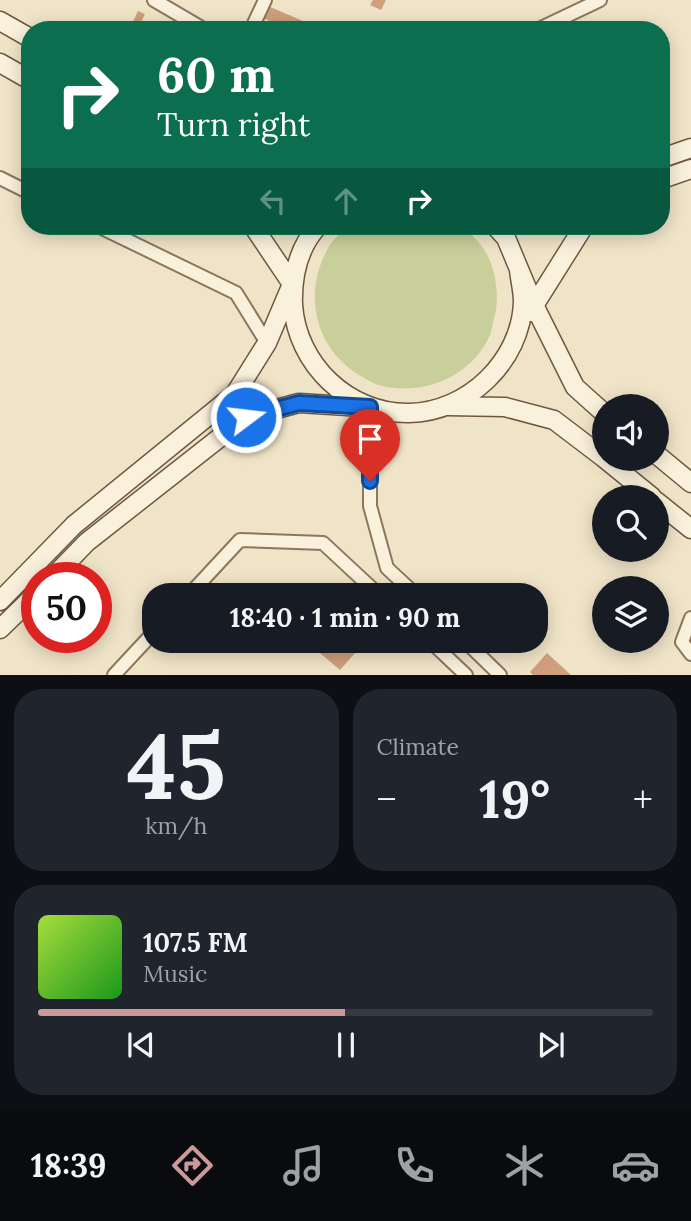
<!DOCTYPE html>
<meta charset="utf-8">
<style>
:root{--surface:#171b24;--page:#20242c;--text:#f1f3f6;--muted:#9ea1a6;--line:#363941;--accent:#cc999b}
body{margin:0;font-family:Lora,serif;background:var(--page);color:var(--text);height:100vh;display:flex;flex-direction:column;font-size:26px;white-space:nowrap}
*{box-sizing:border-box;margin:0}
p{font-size:23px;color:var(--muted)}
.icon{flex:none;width:38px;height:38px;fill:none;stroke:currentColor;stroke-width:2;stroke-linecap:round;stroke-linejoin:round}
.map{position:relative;height:675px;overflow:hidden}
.panel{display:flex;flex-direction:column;gap:14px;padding:14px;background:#0d0f14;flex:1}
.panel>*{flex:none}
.top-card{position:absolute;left:21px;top:21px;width:649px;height:214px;border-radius:28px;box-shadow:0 4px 18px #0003;background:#0b6e4f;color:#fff;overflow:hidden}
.tools{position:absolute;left:592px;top:394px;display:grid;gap:14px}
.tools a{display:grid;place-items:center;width:77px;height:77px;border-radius:50%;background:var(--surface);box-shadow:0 4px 18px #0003;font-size:35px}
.speed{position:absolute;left:21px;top:562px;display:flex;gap:14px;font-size:35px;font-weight:700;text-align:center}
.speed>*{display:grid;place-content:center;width:91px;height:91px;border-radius:50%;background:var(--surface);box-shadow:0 4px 18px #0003;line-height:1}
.speed .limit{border:10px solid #d22;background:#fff;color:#111}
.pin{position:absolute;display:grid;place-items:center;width:60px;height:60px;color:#fff;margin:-72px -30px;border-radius:50% 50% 50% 0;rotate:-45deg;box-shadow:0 0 7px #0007}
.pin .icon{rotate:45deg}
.me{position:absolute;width:77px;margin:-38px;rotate:75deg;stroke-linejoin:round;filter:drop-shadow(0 0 5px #0008)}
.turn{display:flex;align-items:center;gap:24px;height:147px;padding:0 21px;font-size:32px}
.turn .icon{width:91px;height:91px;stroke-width:2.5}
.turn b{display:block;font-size:49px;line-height:60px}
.lanes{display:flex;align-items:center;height:66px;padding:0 21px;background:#0003;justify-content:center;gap:35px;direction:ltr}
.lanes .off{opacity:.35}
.big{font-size:52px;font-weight:700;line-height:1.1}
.panel .tile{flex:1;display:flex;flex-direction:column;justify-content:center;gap:10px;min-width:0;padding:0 24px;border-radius:28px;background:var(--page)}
.panel .dial{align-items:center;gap:0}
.dial b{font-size:91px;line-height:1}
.song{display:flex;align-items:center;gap:21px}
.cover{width:84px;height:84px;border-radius:10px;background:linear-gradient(135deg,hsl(80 70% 55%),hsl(120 70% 35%))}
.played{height:7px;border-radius:4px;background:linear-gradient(90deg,var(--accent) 50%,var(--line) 50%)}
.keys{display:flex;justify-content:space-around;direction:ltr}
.heat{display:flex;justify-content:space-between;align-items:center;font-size:38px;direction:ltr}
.panel .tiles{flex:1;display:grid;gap:14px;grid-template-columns:1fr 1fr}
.tile:last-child{grid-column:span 2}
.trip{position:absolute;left:142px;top:583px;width:406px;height:70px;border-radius:28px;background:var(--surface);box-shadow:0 4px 18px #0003;font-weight:700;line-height:70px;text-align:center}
.dock{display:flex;height:112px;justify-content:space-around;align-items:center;background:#090b0e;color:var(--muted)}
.dock .icon{width:49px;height:49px}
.dock .active{color:var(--accent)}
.dock b{font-size:32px;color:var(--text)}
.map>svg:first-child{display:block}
.green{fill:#c9cf9b}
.building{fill:#cf9f7d}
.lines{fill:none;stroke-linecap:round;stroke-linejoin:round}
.street-casing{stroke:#8d765c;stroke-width:16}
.secondary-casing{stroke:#6f573f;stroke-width:21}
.street{stroke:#faf1dc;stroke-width:12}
.secondary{stroke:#faf1dc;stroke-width:18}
.route-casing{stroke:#114b97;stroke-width:18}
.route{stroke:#1a73e8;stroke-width:12}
</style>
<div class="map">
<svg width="691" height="675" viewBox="0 0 691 675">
<rect width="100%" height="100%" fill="#f0e4c8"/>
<path class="green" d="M 348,226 L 461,226 C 467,232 475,237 480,244 C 495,262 500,293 495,315 C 493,321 492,329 490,335 C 471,378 421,397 378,385 C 372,383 365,378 359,375 C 315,348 303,295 327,250 C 331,241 341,233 348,226 Z"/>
<path class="building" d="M 373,0 L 386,0 L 381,10 L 370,5 Z
M 268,6 L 303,21 L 299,30 L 291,30 L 263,18 Z
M 138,11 L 145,14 L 137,30 L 129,30 Z
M 321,640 L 341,640 L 355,653 L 340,670 L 314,648 Z
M 547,653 L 571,675 L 533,675 L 530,672 Z"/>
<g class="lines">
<g class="street-casing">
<path id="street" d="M 154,0 L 205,30
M 251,30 L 265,0
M 537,30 L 600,0
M 0,178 L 30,193
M 98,226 L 236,293 L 267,343
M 370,407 L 370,506 L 387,568 L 416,595
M 189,595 L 240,540 L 323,543 L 379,595
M 691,618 L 682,642 L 691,654
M 429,640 L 466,675
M 464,640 L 500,675
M 114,675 L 154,632"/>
</g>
<g class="secondary-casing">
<path id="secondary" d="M 0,21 L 30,38
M 0,63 L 30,80
M 662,158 L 691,148
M 662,179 L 691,169
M 318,226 C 298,248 292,276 293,305 C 297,364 348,414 409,413 C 468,412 521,361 523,302 C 523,291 520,280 519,270
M 495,226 L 506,238 L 534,305 L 575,387 L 604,413
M 530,312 L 584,226
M 448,406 L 505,407 L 554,420 L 604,458
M 656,454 L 691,483
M 604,458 L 652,497
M 656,501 L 691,529
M 52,578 L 87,542 L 246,417 L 299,403 L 363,407
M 0,601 L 74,525 L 235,394 L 267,343 L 292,284 L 253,226
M 0,629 L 37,593"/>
</g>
<use href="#street" class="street"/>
<use href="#secondary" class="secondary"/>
</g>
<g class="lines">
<g class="route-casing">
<path id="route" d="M 246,417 L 299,403 L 370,407 L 370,481"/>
</g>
<use href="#route" class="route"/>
</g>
</svg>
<div class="tools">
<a><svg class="icon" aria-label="sound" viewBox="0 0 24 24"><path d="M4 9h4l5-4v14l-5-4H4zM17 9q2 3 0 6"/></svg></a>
<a><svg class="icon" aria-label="search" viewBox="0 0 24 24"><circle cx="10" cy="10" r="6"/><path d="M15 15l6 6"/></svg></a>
<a><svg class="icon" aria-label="layers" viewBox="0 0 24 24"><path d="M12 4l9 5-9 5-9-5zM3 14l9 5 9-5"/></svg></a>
</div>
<div class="speed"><div class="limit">50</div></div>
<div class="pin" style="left:370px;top:481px;background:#d93025"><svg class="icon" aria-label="arrive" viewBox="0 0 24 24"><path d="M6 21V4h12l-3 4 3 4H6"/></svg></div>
<svg class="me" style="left:246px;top:417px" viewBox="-20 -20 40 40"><circle r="17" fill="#1a73e8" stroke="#fff" stroke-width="3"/><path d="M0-11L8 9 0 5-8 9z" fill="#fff"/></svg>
<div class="trip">18:40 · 1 min · 90 m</div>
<div class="top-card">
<div class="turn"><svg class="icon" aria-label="right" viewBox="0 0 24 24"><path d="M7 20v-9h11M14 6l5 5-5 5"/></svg><div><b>60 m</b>Turn right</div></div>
<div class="lanes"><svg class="icon off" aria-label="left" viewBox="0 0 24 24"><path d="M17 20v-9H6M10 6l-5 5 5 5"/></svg><svg class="icon off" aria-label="ahead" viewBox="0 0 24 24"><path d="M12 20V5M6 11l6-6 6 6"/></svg><svg class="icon" aria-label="right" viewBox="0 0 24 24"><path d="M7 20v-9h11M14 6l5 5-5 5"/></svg></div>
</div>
</div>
<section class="panel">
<div class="tiles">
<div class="tile dial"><b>45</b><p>km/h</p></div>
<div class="tile"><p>Climate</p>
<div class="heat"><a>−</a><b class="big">19°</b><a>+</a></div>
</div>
<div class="tile">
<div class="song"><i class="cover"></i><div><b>107.5 FM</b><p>Music</p></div></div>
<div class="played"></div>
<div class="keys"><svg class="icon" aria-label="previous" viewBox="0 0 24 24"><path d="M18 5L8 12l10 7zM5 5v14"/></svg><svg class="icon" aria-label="pause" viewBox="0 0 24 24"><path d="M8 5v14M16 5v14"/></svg><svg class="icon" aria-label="next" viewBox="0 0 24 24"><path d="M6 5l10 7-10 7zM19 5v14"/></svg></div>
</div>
</div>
</section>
<nav class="dock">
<b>18:39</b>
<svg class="icon active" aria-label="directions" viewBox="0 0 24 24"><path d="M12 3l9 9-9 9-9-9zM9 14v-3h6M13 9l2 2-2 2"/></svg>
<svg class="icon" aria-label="music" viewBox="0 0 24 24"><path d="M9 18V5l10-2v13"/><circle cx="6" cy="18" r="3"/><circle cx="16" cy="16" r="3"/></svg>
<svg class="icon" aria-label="phone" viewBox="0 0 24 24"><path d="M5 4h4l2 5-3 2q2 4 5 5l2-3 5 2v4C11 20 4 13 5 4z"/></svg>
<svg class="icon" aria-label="climate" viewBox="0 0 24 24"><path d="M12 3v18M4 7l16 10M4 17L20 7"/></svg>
<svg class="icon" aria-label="car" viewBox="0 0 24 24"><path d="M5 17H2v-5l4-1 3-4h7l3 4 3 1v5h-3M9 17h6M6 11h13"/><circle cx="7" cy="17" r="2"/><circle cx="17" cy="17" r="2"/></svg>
</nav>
